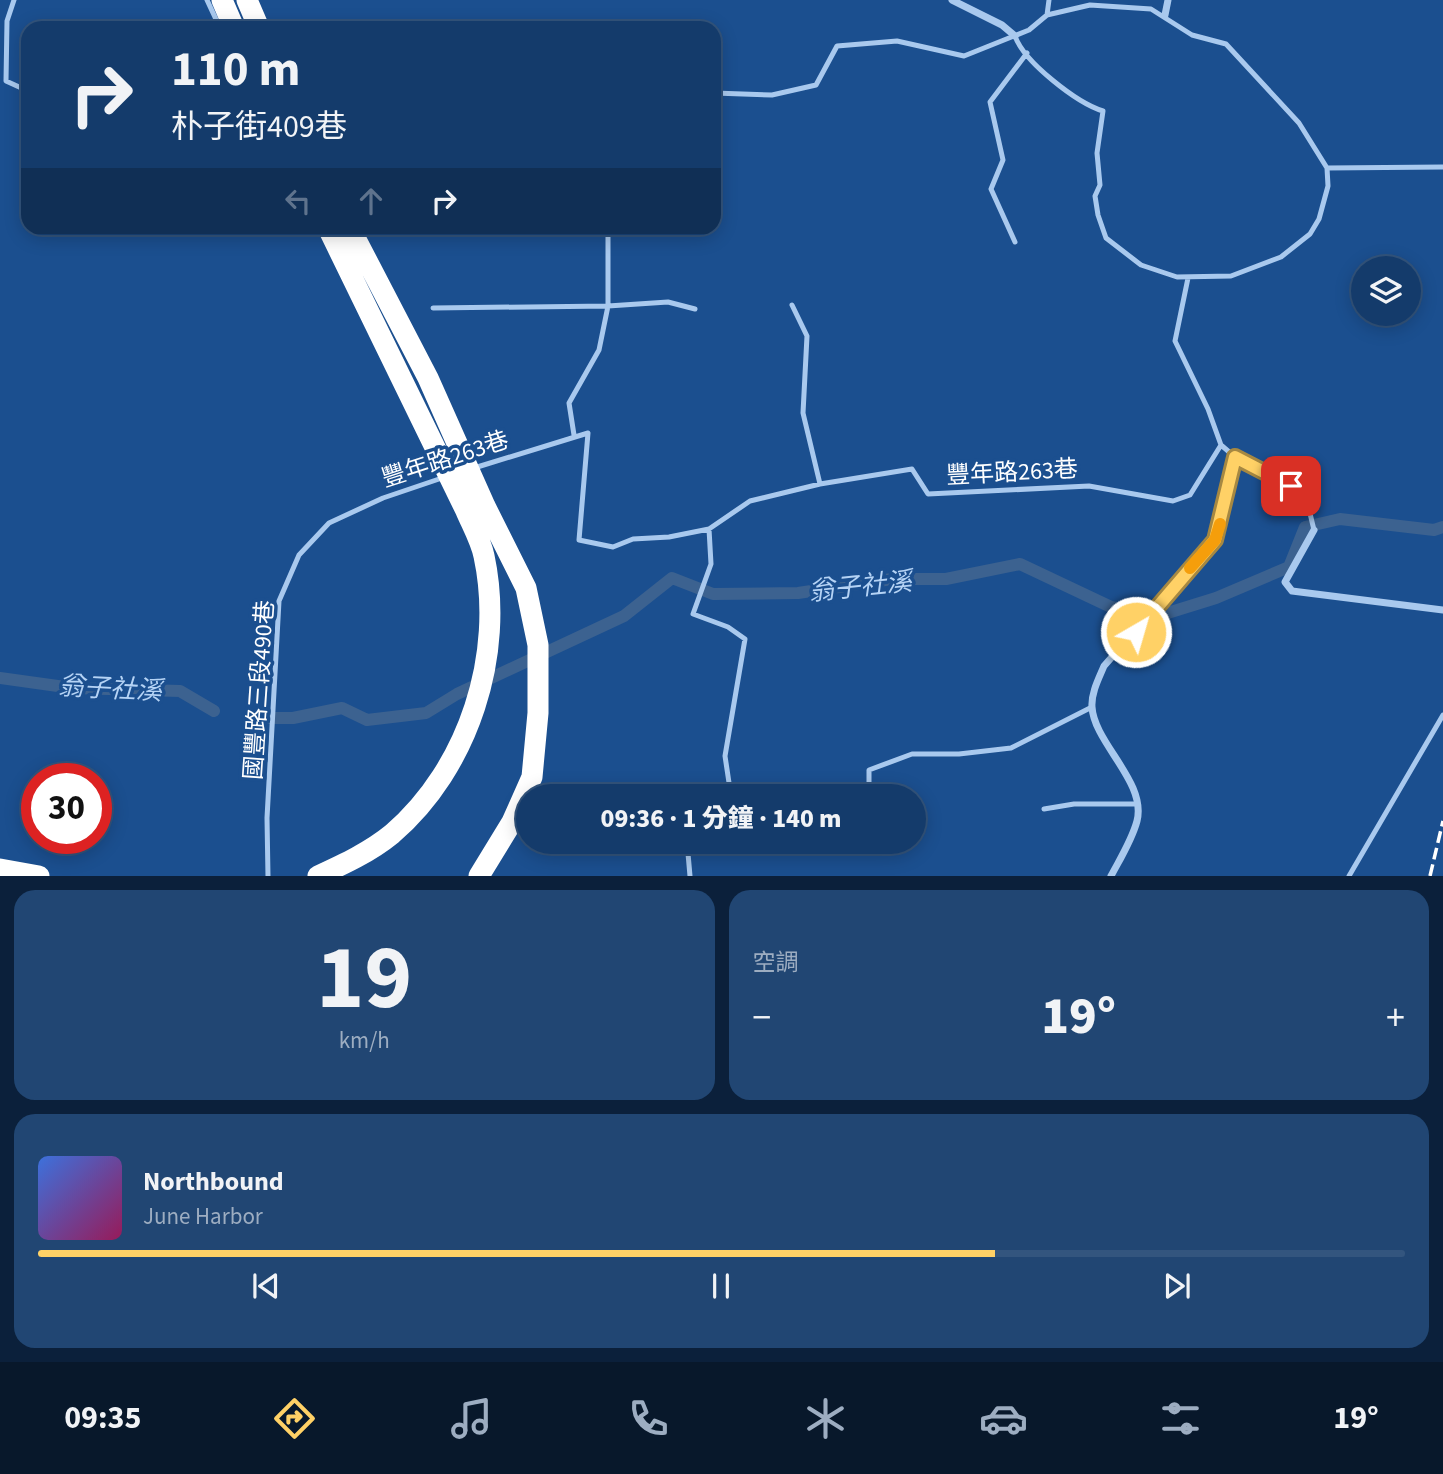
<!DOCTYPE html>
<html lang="zh-TW">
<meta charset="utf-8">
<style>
:root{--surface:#143b6b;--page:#214673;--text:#f1f3f6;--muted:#9dadc1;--line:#33557e;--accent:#ffd166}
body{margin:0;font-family:"Source Sans 3","Noto Sans TC",sans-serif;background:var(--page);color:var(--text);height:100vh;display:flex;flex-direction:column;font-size:26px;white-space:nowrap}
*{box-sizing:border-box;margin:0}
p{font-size:23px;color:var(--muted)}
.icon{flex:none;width:38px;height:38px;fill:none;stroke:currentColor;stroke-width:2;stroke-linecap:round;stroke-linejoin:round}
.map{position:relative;height:876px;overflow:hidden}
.panel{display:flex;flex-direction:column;gap:14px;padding:14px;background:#0b203b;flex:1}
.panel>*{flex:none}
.top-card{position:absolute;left:21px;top:21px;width:700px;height:214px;border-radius:21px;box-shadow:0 4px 18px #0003,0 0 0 2px var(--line);background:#143b6b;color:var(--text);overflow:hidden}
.controls{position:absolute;left:1351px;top:256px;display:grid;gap:14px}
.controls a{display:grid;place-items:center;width:70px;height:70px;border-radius:50%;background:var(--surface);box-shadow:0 4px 18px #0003,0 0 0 2px var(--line);font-size:35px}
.speed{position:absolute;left:21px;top:763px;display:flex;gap:14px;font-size:35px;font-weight:700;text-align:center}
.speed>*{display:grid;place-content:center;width:91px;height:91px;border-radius:50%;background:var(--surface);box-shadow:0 4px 18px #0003,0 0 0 2px var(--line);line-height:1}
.speed .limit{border:10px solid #d22;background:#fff;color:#111}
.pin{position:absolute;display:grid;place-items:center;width:60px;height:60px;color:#fff;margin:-30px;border-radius:14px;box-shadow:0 4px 10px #0006}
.me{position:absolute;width:77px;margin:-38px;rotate:38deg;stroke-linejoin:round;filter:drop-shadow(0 0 5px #0008)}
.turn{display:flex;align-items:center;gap:24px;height:147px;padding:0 35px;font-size:32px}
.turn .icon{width:91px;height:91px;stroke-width:2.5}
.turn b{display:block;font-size:49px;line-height:60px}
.lanes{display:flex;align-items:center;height:66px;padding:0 35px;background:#0003;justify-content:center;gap:35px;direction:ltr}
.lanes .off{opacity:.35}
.big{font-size:52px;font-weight:800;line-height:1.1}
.panel .tile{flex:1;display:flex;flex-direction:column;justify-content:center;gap:10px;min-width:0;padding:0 24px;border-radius:21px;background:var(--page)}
.panel .dial{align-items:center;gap:0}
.dial b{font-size:91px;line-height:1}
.song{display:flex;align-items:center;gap:21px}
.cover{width:84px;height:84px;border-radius:10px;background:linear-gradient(135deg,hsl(220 70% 55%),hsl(330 70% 35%))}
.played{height:7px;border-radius:4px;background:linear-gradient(90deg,var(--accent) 70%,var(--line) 70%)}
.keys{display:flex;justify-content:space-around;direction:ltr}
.heat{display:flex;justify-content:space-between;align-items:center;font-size:38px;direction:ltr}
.panel .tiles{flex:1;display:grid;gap:14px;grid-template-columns:1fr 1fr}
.tile:last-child{grid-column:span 2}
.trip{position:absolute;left:516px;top:784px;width:410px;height:70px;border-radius:35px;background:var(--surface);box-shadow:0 4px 18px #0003,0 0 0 2px var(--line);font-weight:800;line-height:70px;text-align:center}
.menu{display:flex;height:112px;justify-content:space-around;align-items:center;background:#08182b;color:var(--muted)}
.menu .icon{width:49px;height:49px}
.menu .selected{color:var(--accent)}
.menu b{font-size:32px;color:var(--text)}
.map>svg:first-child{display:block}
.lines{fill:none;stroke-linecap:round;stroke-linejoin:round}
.canal{stroke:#3c6290;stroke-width:12}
.lane{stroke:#a9c9ee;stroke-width:5}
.street{stroke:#a9c9ee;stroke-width:7}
.highway{stroke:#fff;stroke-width:21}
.rail{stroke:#fff;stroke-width:3.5;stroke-dasharray:12 5;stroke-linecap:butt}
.highway-bridge{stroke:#fff;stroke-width:21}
.route-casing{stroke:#a68842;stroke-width:18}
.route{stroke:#ffd166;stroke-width:12}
.slow{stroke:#f59e0b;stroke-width:12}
.labels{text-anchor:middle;stroke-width:7;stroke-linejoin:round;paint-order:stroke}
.street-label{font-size:24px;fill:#fff;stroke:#1b4f8f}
.water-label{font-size:26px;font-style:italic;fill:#b5d3f5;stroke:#1b4f8f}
</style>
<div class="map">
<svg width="1443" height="876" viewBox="0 0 1443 876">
<rect width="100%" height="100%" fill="#1b4f8f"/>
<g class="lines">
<path class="canal" d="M 0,678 L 72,688 L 180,691 L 214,711
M 269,718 L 293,718 L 342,708 L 367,720 L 426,713 L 457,694 L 624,616 L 672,578 L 713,594 L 798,593 L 892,579 L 946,579 L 1020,564 L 1111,607 L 1158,616 L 1216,598 L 1289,567 L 1305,527 L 1340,519 L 1434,530 L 1443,527"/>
<path class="lane" d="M 14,0 L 7,21 L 6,81 L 28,91
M 207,0 L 220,28
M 1047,15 L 1049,0
M 714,93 L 772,95 L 816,85 L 837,46 L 897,41 L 964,56 L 1029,30 L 1047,15 L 1090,5 L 1151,9 L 1192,35 L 1226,44 L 1299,123 L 1327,168 L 1328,186 L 1319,219 L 1310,234 L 1281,257 L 1231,276 L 1177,277 L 1141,265 L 1106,238 L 1098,215 L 1095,196 L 1100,185 L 1097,153 L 1103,111 C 1077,103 1024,62 1015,36
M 1327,168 L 1443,167
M 1015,242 L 991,189 L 1003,160 L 990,102 L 1027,53
M 1188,278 L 1175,341 L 1208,409 L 1221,445 L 1235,457 L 1300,491 L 1307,501 L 1314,530
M 792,305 L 807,336 L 803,413 L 820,484
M 433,308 L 608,306 L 668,302 L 695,309
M 574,435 L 569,403 L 599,350 L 608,306 L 608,228
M 474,468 L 588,433 L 579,540 L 613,547 L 633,539 L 669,537 L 709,529 L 750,501 L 820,484 L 912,469 L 928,494 L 1089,486 L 1173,501 L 1190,495 L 1221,445
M 709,529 L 711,564 L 693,614 L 728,627 L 745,639 L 725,756 L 731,796
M 869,796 L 869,770 L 912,754 L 959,754 L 1011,748 L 1092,707
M 1044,809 L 1074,804 L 1136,804
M 687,842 L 690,876
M 840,848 L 858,842
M 268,876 L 267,818 L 279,601 L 299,555 L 329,523 L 383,498 L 445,477
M 1349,876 L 1443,715"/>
<path class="street" d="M 952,0 L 1002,25 L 1015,36
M 1165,15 L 1168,0
M 1314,530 L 1285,582 L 1292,591 L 1443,610
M 1111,876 C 1120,859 1132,840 1137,821 C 1147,782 1094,743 1092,707 C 1091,693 1099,678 1104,666 L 1215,540 L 1235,457"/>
<path class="highway" d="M 222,0 L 234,28
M 247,0 L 259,28
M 0,869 L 39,876"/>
<path class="rail" d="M 1430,876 L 1443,821"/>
<path class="highway-bridge" d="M 350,228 L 428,378 L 485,506 L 526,588 L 538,645 L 538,713 L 532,777 L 512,822 L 479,876
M 318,876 C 344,864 370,852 392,834 C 469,768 505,654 484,556 C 481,541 472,525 466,511 L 328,228"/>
</g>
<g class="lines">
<g class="route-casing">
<path id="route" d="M 1136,632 L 1215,540 L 1235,457 L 1291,486"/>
</g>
<use href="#route" class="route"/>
<path class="slow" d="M 1190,568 L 1215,540 L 1220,524"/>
</g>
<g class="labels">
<g class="street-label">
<text transform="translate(445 459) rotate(-18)" y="8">豐年路263巷</text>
<text transform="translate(1012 472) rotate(-3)" y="8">豐年路263巷</text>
<text transform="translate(259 690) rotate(-86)" y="8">國豐路三段490巷</text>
</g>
<g class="water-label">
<text transform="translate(860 586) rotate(-6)" y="9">翁子社溪</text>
<text transform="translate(110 688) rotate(3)" y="9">翁子社溪</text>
</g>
</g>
</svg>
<div class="controls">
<a><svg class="icon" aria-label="layers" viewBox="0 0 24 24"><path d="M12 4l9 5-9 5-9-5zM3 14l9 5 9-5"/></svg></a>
</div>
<div class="speed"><div class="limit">30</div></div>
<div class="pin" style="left:1291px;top:486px;background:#d93025"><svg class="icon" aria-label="arrive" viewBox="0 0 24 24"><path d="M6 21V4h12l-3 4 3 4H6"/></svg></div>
<svg class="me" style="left:1136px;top:632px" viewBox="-20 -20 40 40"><circle r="17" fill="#ffd166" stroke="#fff" stroke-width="3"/><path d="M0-11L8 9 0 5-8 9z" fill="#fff"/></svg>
<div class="trip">09:36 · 1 分鐘 · 140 m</div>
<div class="top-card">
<div class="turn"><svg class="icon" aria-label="right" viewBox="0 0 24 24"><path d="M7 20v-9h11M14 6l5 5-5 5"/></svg><div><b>110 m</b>朴子街409巷</div></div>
<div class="lanes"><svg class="icon off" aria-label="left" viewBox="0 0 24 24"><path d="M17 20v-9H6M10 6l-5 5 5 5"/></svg><svg class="icon off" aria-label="ahead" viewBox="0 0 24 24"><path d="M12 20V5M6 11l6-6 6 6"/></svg><svg class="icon" aria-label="right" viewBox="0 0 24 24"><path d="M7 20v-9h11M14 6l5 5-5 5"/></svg></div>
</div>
</div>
<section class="panel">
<div class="tiles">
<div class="tile dial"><b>19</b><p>km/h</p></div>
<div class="tile"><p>空調</p>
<div class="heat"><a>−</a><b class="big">19°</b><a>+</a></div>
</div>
<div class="tile">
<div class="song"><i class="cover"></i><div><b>Northbound</b><p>June Harbor</p></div></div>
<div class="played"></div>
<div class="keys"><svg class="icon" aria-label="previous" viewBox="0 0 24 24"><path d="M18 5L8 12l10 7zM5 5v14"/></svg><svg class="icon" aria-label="pause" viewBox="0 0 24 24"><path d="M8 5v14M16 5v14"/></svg><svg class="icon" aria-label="next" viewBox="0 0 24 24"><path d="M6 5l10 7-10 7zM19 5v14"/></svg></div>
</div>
</div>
</section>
<nav class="menu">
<b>09:35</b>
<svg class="icon selected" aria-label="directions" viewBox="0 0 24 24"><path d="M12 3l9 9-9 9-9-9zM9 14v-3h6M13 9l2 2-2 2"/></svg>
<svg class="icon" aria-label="music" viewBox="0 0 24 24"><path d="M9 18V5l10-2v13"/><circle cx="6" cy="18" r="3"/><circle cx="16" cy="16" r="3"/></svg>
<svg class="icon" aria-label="phone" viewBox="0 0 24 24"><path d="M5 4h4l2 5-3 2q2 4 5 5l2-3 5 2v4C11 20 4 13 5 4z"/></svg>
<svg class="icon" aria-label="climate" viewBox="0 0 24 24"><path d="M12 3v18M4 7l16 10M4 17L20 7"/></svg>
<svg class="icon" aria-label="car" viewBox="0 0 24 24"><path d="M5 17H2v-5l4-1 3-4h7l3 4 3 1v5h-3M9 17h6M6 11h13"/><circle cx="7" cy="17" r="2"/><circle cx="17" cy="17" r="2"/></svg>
<svg class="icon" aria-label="filters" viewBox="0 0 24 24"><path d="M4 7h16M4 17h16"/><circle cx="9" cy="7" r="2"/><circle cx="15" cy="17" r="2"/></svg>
<b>19°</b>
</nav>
